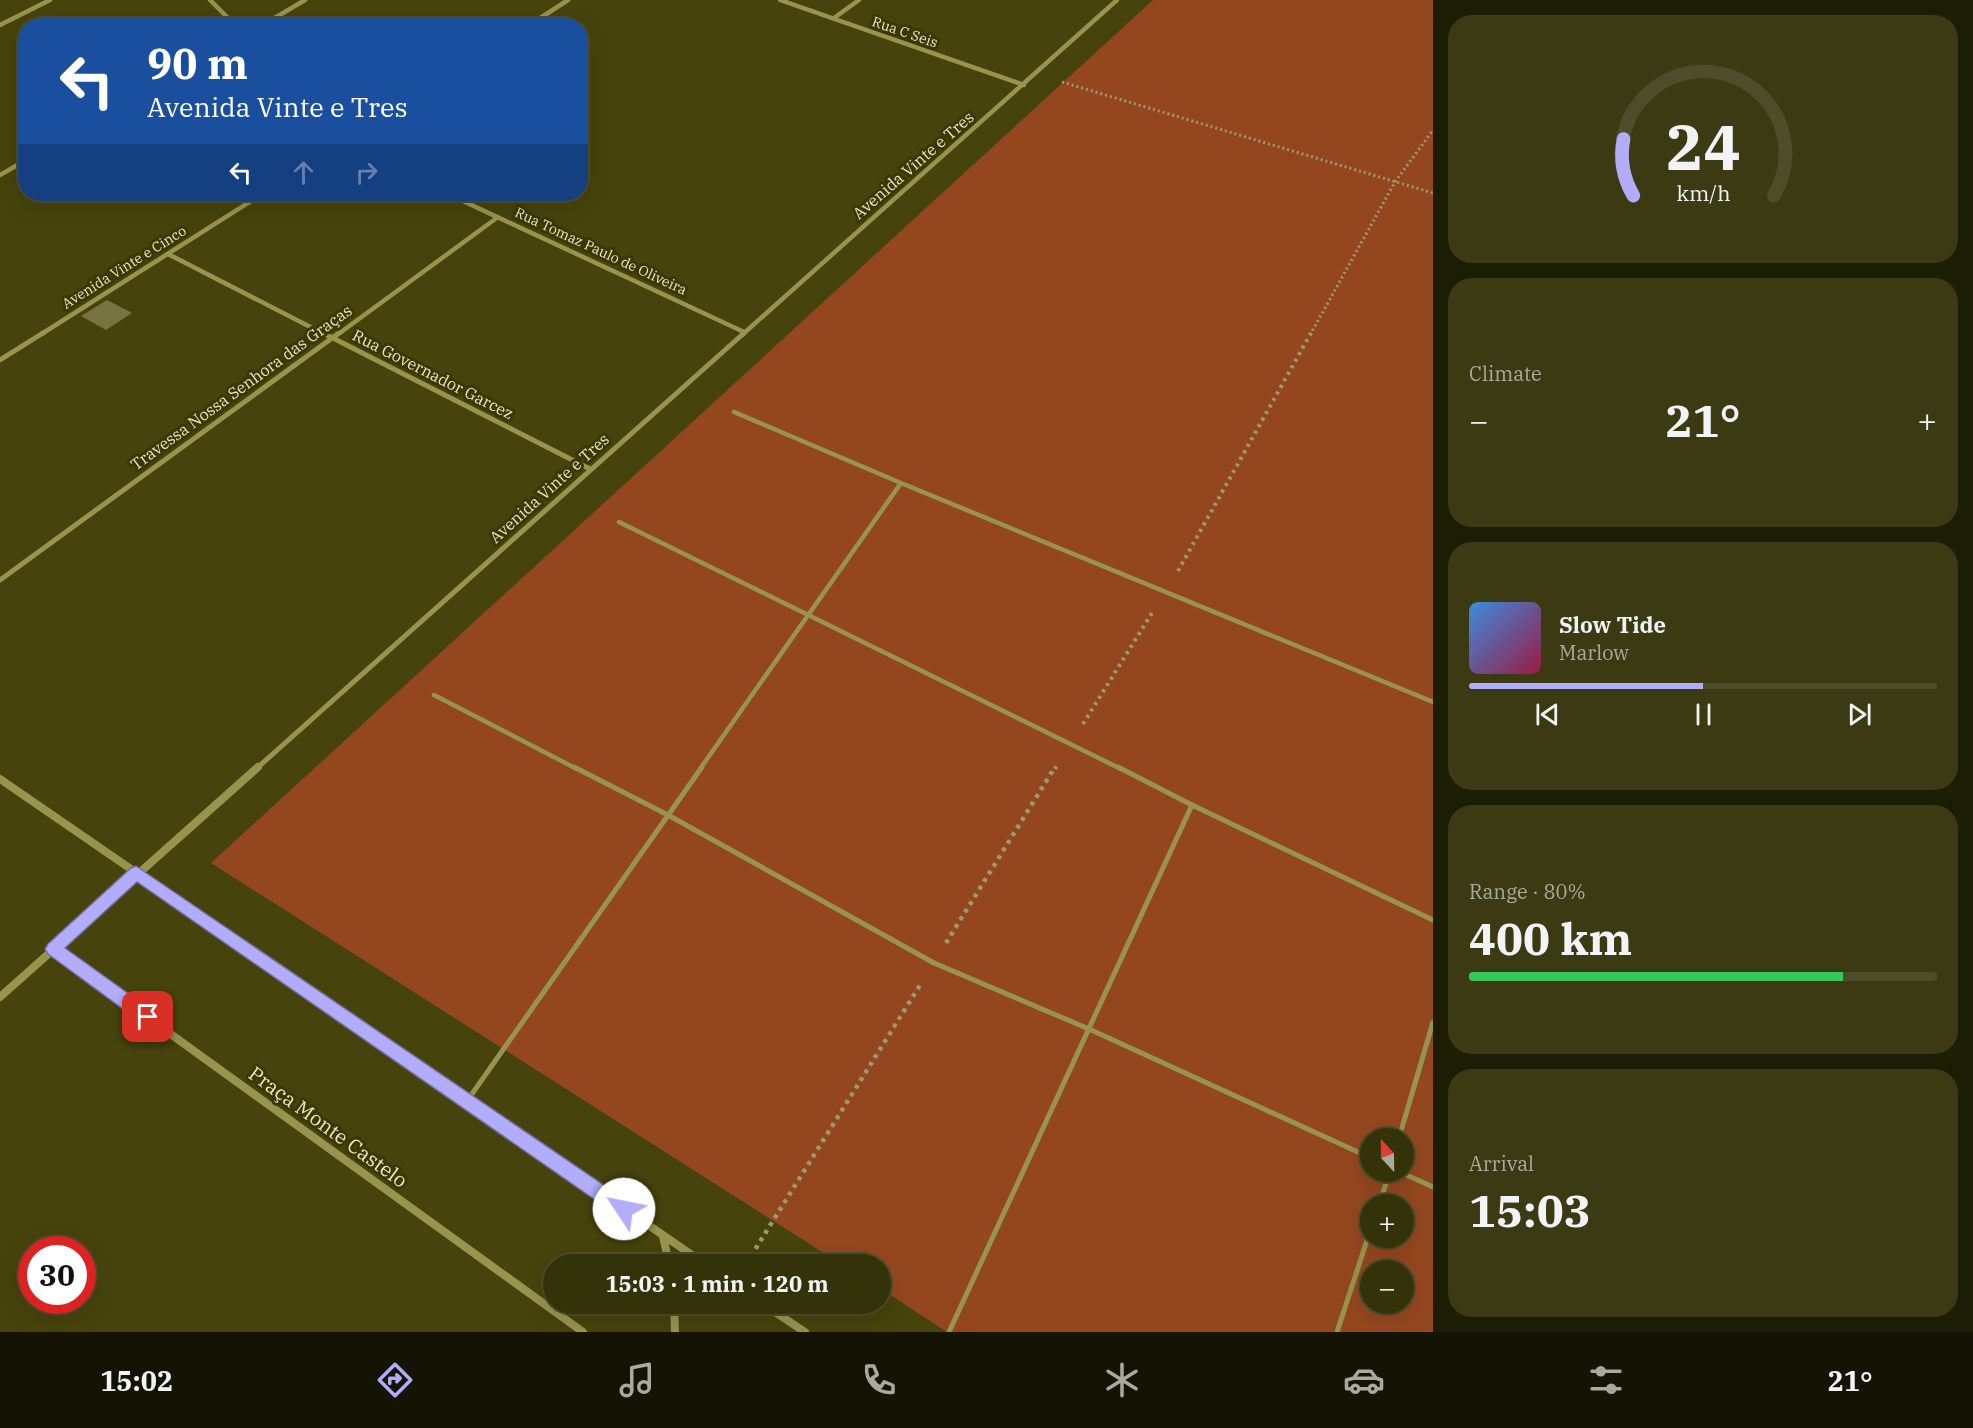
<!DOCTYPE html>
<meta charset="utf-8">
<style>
:root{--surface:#343209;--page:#3c3a12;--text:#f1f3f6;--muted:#a9aa9c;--line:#4e4d2a;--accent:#b1adfa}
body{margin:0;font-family:"IBM Plex Serif",serif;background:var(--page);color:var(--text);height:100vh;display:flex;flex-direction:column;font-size:22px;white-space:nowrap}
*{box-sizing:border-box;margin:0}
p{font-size:20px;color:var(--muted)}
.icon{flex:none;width:33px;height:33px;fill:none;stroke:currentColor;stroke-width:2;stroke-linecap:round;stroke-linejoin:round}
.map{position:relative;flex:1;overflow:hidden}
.sheet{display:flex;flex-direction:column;gap:15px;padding:15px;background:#1d1c05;width:540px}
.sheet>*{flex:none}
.hud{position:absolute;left:18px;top:18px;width:570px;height:183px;border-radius:24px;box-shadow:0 6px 24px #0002,0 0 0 2px var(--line);background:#1a4fa0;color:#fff;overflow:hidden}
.needle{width:39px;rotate:338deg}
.controls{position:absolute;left:1360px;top:1128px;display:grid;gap:12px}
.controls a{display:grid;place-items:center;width:54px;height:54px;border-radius:50%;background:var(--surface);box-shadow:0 6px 24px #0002,0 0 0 2px var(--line);font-size:30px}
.speed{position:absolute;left:18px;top:1236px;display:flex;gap:12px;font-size:30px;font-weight:700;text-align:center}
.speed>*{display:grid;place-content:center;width:78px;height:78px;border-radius:50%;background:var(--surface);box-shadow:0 6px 24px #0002,0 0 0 2px var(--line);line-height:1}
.speed .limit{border:9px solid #d22;background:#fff;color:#111}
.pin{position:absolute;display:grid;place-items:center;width:51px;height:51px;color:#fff;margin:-26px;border-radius:12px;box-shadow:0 3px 9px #0006}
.me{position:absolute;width:66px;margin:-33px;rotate:304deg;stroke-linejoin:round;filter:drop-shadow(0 0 4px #0008)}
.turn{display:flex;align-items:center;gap:21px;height:126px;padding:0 30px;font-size:27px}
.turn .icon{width:78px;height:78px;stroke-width:2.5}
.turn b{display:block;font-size:42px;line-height:51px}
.lanes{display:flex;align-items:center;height:57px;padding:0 30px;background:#0003;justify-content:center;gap:30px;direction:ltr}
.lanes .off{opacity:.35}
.big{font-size:45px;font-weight:800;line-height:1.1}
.sheet .widget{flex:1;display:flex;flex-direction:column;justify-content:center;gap:9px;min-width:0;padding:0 21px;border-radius:24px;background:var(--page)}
.sheet .dial{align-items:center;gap:0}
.dial svg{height:156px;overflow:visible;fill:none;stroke:var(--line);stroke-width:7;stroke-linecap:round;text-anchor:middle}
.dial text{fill:var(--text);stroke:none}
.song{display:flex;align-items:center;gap:18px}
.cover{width:72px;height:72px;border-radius:9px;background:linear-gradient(135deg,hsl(210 70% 55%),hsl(340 70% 35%))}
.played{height:6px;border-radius:3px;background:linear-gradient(90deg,var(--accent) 50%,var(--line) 50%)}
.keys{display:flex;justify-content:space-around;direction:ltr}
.heat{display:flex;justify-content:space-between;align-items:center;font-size:33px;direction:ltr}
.charge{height:9px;border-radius:4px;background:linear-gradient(90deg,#34c759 80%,var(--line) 0)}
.trip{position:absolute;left:543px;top:1254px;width:348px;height:60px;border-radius:30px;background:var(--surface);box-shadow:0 6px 24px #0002,0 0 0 2px var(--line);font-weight:800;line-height:60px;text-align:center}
.menu{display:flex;height:96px;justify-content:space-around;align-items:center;background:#151404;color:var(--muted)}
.menu .icon{width:42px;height:42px}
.menu .active{color:var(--accent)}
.menu b{font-size:27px;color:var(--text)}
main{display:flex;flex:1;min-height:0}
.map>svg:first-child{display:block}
.green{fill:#94471f;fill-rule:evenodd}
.building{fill:#777441}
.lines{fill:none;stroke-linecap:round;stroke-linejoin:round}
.path-far2{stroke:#9c9a72;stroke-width:3;stroke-dasharray:2 3;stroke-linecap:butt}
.path-far1{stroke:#9c9a72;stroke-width:4;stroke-dasharray:3 4.5;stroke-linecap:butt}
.path{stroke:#9c9a72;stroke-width:4.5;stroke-dasharray:4 5;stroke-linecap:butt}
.service-far1{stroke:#98944e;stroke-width:4.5}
.service{stroke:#98944e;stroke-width:5}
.minor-far2{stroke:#98944e;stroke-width:4.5}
.minor-far1{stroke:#98944e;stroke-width:5}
.minor{stroke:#98944e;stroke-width:8}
.route{fill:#b1adfa;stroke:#7370a2;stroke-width:1.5}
.labels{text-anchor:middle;stroke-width:6;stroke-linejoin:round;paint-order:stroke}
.far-street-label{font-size:14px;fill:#e6e5ca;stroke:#3b3800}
.street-label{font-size:16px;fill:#e6e5ca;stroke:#3b3800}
.near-street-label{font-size:20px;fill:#e6e5ca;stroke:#3b3800}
</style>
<main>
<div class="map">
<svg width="1433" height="1332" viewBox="0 0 1433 1332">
<rect width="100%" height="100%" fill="#46430c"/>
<path class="green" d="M 1153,0 L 1433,0 L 1433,1332 L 947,1332 L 881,1289 L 880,1264 L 841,1264 L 211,863 ZM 1371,1138 L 1404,1138 L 1404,1172 L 1371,1172 ZM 1371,1204 L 1404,1204 L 1404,1238 L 1371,1238 ZM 1371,1270 L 1404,1270 L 1404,1304 L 1371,1304 Z"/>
<path class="building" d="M 107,300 L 132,313 L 106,330 L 81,316 Z"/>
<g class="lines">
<path class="path-far2" d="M 1062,82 L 1433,193
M 1310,335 L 1395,182 L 1433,130"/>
<path class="path-far1" d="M 1178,571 L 1311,333
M 1083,724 L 1152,613
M 1055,769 L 1058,763"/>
<path class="path" d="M 946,943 L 1055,767
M 746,1264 L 922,982"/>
<path class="service-far1" d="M 734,412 L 901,483
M 619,522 L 1121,769
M 434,695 L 577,769
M 700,769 L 901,483 L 1433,702"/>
<path class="service" d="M 574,767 L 668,815 L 934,963 L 1089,1029 L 1371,1158
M 1192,805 L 1433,920
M 467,1101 L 702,767
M 1399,1138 L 1433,1022
M 1400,1172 L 1433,1187
M 1379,1204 L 1390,1172
M 949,1332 L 1192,805 L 1118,767
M 1337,1332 L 1371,1228"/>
<path class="minor-far2" d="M 210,0 L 236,26
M 780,0 L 1024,85
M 834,18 L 859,0
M 0,25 L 50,0
M 261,26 L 305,0
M 528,26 L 568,0
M 0,175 L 26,160
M 448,194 L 744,332
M 168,254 L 326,335
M 40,335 L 262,194
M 337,335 L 498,217
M 742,335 L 1117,0"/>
<path class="minor-far1" d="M 323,333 L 590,469
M 0,360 L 43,333
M 0,580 L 339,333
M 256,769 L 744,333"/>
<path class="minor" d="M 0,779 L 705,1264
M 53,949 L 583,1332
M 0,997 L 258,767
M 663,1236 L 669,1264
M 674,1304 L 675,1332
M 763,1304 L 805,1332"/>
</g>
<path class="route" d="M 136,866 L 630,1203 L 633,1209 L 630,1215 L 624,1218 L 617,1215 L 137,882 L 65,948 L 154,1012 L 156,1017 L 154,1023 L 148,1025 L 142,1023 L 48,954 L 45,949 L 48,944 L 131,868 Z"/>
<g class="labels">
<g class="far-street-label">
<text transform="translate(905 32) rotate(19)" y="5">Rua C Seis</text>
<text transform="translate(601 251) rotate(25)" y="5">Rua Tomaz Paulo de Oliveira</text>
<text transform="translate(124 267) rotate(-32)" y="5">Avenida Vinte e Cinco</text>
</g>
<g class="street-label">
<text transform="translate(913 165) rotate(-41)" y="6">Avenida Vinte e Tres</text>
<text transform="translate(433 374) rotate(27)" y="6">Rua Governador Garcez</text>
<text transform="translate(241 387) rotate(-36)" y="6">Travessa Nossa Senhora das Graças</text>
<text transform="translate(549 488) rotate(-42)" y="6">Avenida Vinte e Tres</text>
</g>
<g class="near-street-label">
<text transform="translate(328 1127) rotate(36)" y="7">Praça Monte Castelo</text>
</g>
</g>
</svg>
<div class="controls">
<a><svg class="needle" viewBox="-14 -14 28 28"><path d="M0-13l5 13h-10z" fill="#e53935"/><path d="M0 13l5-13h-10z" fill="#a9aa9c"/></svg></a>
<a>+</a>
<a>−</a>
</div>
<div class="speed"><div class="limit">30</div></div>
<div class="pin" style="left:148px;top:1017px;background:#d93025"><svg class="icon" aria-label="arrive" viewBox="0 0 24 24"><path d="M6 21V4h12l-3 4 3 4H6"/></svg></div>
<svg class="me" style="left:624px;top:1209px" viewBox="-20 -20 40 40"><circle r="19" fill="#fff"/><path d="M0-13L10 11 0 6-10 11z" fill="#b1adfa"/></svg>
<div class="trip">15:03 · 1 min · 120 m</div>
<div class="hud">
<div class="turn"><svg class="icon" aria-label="left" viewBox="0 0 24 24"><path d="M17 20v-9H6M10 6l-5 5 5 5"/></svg><div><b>90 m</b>Avenida Vinte e Tres</div></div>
<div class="lanes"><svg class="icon" aria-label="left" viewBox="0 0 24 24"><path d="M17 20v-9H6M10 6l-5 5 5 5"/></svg><svg class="icon off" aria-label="ahead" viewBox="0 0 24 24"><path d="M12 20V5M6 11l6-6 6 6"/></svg><svg class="icon off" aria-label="right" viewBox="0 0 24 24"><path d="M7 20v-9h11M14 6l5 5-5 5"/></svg></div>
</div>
</div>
<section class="sheet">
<div class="widget dial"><svg viewBox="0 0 100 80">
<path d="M14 69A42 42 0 1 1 86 69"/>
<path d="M14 69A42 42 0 0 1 9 40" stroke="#b1adfa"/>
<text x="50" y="56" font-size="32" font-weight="700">24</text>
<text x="50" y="72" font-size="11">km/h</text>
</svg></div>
<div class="widget"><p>Climate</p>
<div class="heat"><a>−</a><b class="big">21°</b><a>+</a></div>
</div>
<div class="widget">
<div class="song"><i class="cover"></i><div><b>Slow Tide</b><p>Marlow</p></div></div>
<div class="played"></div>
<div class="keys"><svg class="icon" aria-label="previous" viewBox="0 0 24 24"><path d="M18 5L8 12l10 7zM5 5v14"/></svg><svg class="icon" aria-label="pause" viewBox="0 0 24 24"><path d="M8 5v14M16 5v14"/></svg><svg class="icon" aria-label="next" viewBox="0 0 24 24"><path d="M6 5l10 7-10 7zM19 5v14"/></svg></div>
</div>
<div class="widget"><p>Range · 80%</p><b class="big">400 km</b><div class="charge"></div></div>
<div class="widget"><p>Arrival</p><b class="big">15:03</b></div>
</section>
</main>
<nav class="menu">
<b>15:02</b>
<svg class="icon active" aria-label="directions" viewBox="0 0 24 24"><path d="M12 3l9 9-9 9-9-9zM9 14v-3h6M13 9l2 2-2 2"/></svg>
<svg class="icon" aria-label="music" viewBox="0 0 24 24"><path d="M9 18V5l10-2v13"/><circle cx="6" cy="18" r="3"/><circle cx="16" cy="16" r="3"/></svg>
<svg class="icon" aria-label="phone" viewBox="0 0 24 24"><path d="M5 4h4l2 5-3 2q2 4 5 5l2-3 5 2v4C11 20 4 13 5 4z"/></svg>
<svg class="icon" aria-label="climate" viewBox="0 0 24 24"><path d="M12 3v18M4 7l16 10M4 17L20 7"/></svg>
<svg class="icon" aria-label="car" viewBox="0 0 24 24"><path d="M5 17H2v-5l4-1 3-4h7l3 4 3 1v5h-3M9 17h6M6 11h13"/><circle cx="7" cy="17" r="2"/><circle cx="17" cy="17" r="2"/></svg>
<svg class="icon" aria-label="filters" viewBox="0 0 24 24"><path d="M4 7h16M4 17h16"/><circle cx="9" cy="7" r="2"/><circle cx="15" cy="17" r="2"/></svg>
<b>21°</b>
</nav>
